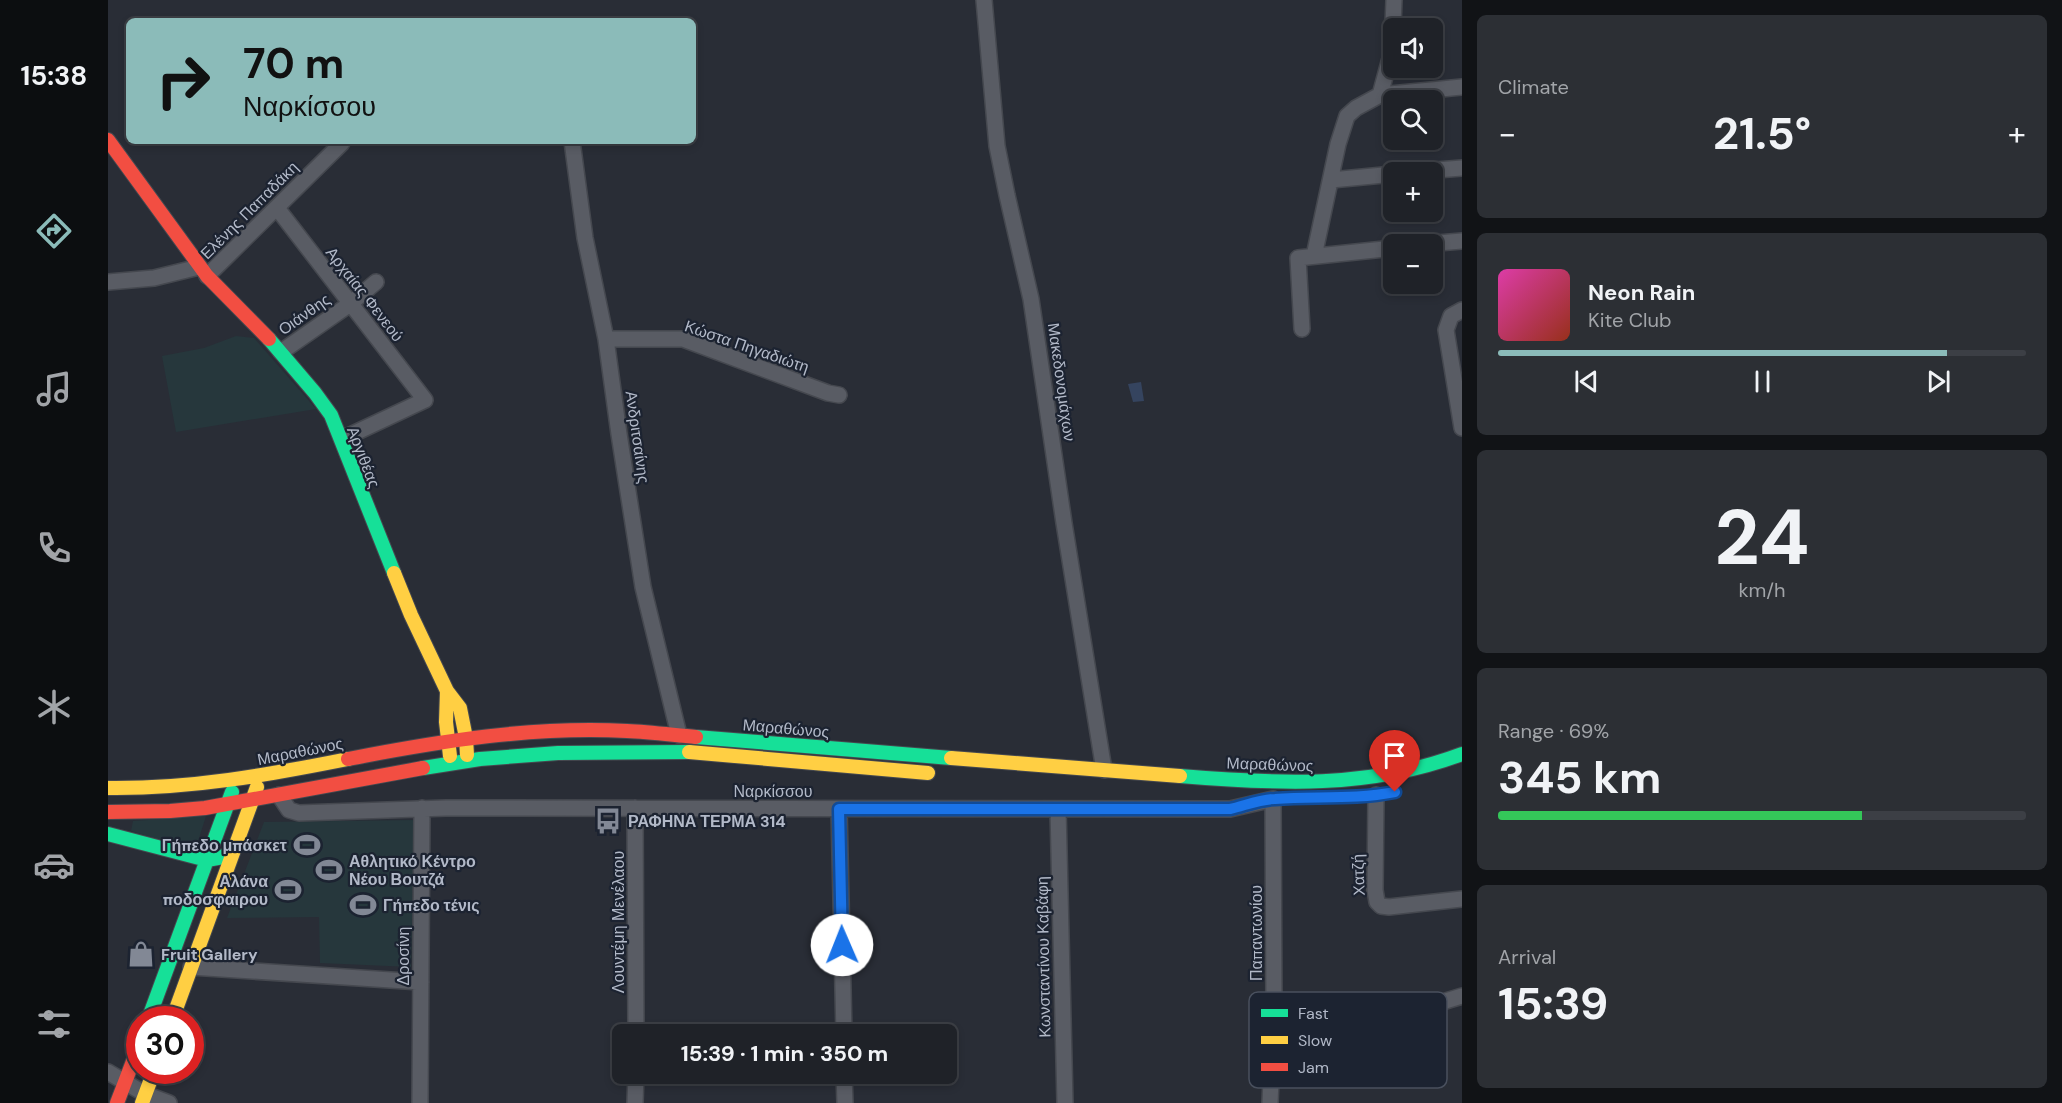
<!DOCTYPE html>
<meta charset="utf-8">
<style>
:root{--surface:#1f2228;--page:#2c2f34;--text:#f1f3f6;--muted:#a1a4a8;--line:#3c3f45;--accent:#8bbbb9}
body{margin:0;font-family:"DM Sans",sans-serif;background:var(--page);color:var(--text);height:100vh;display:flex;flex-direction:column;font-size:22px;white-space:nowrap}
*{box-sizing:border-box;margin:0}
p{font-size:20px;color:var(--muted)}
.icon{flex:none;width:33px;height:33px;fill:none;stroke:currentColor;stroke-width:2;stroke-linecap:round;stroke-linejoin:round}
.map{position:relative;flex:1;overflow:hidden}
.side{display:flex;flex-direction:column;gap:15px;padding:15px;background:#111316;width:600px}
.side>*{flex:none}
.top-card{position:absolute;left:18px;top:18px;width:570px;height:126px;border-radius:9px;box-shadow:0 3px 9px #0003,0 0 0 2px var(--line);background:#8bbbb9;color:#111;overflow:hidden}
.buttons{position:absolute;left:1275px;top:18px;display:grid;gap:12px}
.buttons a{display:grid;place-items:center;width:60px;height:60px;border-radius:9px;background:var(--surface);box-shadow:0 3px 9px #0003,0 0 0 2px var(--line);font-size:30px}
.speed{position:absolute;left:18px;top:1006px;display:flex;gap:12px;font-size:30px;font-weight:700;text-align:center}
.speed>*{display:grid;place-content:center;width:78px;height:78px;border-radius:50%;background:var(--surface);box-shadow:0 3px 9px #0003,0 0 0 2px var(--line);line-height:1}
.speed .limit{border:9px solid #d22;background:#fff;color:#111}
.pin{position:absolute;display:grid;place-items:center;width:51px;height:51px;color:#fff;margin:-62px -26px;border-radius:50% 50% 50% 0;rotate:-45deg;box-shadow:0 0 6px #0007}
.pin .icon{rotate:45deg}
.me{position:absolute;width:66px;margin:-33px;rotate:359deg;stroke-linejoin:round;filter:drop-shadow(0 0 4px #0008)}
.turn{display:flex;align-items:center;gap:21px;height:126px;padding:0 18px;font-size:27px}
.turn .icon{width:78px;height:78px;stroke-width:2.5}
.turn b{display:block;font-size:42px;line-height:51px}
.big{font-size:45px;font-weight:700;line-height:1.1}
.side .card{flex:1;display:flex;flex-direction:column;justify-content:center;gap:9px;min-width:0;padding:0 21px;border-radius:9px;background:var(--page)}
.side .dial{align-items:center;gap:0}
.dial b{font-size:78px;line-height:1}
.song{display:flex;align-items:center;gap:18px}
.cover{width:72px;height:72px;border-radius:9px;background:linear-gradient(135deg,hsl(320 70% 55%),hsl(10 70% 35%))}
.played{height:6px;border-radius:3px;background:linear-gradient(90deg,var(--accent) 85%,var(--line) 85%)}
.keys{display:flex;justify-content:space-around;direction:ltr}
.heat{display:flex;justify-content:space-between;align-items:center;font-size:33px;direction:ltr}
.charge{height:9px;border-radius:4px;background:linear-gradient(90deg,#34c759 69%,var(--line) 0)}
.trip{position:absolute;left:504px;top:1024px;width:345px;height:60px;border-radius:9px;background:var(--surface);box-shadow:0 3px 9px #0003,0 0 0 2px var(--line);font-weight:700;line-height:60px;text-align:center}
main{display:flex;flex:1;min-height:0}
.tabs{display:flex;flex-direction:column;width:108px;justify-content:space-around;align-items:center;background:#0c0e10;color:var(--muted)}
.tabs .icon{width:42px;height:42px}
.tabs .selected{color:var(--accent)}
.tabs b{font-size:27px;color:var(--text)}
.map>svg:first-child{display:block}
.green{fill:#26373c}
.water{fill:#35445f}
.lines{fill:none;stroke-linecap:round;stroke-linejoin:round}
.street-casing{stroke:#45484f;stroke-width:18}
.fast-casing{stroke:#45484f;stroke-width:16}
.slow-casing{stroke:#45484f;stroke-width:16}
.jam-casing{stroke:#45484f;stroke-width:16}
.street{stroke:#595c64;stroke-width:15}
.fast{stroke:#16e098;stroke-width:14}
.slow{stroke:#ffcf43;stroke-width:14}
.jam{stroke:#f24e42;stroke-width:14}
.route-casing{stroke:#114b97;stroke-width:15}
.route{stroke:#1a73e8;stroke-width:10}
.labels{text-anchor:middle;stroke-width:4.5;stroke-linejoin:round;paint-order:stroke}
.street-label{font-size:16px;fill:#b2b9c8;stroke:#1c2331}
.poi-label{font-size:16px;font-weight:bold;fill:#b2b9c8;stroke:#1c2331;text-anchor:start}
.key{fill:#1c2331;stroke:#49505e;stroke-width:1.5}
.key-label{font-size:16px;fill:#b2b9c8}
</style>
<main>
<nav class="tabs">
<b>15:38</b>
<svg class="icon selected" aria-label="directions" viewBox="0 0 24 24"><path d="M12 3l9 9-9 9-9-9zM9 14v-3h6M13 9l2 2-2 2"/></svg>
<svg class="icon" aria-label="music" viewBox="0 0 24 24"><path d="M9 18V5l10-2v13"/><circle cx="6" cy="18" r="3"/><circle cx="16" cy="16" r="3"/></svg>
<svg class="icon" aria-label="phone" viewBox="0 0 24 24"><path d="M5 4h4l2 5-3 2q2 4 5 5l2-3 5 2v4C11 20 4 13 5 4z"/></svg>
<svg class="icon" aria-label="climate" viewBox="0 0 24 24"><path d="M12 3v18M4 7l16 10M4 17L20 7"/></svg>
<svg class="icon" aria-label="car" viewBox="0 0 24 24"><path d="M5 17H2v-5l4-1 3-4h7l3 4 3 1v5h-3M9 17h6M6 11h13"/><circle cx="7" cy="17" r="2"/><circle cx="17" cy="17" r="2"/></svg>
<svg class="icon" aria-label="filters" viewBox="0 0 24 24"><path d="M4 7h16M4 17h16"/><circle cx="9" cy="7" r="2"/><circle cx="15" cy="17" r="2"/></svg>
</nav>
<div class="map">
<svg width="1354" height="1103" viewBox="0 0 1354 1103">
<rect width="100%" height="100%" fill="#292d36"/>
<path class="green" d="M 128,336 L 146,338 L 208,409 L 68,432 L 54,356 L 96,348 Z
M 98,816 L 87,851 L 23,831 L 25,821 Z
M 306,820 L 303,967 L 212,963 L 211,917 L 119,918 L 156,822 Z"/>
<path class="water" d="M 1033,382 L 1036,401 L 1025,402 L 1020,384 Z"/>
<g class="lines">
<g class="street-casing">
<path id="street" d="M 876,0 L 889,146 L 899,195 L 923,299 L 956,523 L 996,770
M 1272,95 L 1354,87
M 464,141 L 477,238 L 498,339 L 511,434 L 535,587 L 571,735
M 1304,172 L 1354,168
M 1223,180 L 1286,174
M 169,208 L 317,400 L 234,439
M 1318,244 L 1354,241
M 1206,256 L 1230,144 L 1239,116 L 1248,108 L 1272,95 L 1284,51 L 1286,0
M 99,276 L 234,143
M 0,282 L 46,278 L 91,267
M 1354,310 L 1343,316 L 1338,330 L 1354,428
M 1194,329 L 1190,258 L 1286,248
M 498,339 L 575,339 L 720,393 L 731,395
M 173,352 L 242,304 L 268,282
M 171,795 L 181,810 L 191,813 L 338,808 L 1122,809 L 1165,799 L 1166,1009 L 1162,1103
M 1268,795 L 1267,890 L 1269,902 L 1273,906 L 1281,907 L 1354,899
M 527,808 L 528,1035
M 731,809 L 736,1035
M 950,809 L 957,1103
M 83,967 L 313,982
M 1166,1009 L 1282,1010 L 1318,1007 L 1354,996
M 0,1072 L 37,1094 L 61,1103
M 736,1074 L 737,1103
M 312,1103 L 314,808
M 527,1103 L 528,1074"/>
</g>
<g class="fast-casing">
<path id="fast" d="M 161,339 L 207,393 L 223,415 L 286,573
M 588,737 L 843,758
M 315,768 L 372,759 L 450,753 L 581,752
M 1072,776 C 1169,784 1261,789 1354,754
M 0,834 L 99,860 L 115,857 L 127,847
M 40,1020 L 124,792"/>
</g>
<g class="slow-casing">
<path id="slow" d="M 286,573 L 303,615 L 339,691 L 352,708 L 358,738 L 359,755
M 339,691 L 338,722 L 342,756
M 581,752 L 820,773
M 843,758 L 1072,776
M 0,788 C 82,789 160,775 240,759
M 64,1020 L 149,787
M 34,1103 L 46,1071"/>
</g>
<g class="jam-casing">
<path id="jam" d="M 0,140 L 99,276 L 161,339
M 240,759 C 332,741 425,726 519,731 C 542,732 565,735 588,737
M 0,812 L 62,811 L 97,808 L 315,768
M 9,1103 L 32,1043"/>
</g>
<use href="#street" class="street"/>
<use href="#fast" class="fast"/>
<use href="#slow" class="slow"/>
<use href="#jam" class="jam"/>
</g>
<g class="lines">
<g class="route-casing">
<path id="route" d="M 734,945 L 731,809 L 1122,809 C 1136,806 1152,799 1167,799 C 1208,796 1246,800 1287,792"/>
</g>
<use href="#route" class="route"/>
</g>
<defs>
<g id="bus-bare" transform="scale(2.07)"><path d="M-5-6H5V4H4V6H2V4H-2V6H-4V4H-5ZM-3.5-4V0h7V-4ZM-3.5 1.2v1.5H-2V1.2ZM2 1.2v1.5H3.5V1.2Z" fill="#828895" stroke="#1c2331" stroke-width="2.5" paint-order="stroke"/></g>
<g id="stadium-bare" transform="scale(2.07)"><path d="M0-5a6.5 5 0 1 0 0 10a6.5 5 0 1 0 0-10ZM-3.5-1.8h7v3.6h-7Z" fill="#828895" stroke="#1c2331" stroke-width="2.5" paint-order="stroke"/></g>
<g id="shop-bare" transform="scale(2.07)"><path d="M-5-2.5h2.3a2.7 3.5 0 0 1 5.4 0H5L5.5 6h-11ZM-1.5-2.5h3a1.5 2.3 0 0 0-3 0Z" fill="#828895" stroke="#1c2331" stroke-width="2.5" paint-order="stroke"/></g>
</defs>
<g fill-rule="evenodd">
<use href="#bus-bare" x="500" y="821"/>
<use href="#stadium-bare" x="199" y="845"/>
<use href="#stadium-bare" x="221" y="870"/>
<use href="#stadium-bare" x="180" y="890"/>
<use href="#stadium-bare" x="255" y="905"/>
<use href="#shop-bare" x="33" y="954"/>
</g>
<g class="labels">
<g class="street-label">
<text transform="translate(141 210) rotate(-45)" y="6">Ελένης Παπαδάκη</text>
<text transform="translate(257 294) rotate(52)" y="6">Αρχαίας Φενεού</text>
<text transform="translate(196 314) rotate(-35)" y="6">Οιάνθης</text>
<text transform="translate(639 346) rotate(19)" y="6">Κώστα Πηγαδιώτη</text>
<text transform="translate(954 382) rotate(82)" y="6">Μακεδονομάχων</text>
<text transform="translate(530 437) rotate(82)" y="6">Ανδριτσαίνης</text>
<text transform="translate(256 457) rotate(69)" y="6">Αργιθέας</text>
<text transform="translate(678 728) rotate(5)" y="6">Μαραθώνος</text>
<text transform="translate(192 751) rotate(-11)" y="6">Μαραθώνος</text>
<text transform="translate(1162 764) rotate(2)" y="6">Μαραθώνος</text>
<text x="665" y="797">Ναρκίσσου</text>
<text transform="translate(1250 875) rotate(-92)" y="6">Χατζή</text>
<text transform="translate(510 922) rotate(-90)" y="6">Λουντέμη Μενέλαου</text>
<text transform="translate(1148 933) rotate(-90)" y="6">Παπαντωνίου</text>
<text transform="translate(295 956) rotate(-90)" y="6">Δροσίνη</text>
<text transform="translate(935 957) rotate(-91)" y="6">Κωνσταντίνου Καβάφη</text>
</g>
<g class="poi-label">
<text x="520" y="827">ΡΑΦΗΝΑ ΤΕΡΜΑ 314</text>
<text x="179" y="851" text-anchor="end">Γήπεδο μπάσκετ</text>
<text x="241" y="867">Αθλητικό Κέντρο<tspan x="241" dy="18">Νέου Βουτζά</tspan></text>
<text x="160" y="887" text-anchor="end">Αλάνα<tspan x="160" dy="18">ποδοσφαιρου</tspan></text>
<text x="275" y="911">Γήπεδο τένις</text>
<text x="53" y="960">Fruit Gallery</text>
</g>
</g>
<rect x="1141" y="992" width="198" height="96" rx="9" class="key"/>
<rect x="1153" y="1009" width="27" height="8" fill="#16e098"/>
<rect x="1153" y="1036" width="27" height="8" fill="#ffcf43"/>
<rect x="1153" y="1063" width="27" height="8" fill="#f24e42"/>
<g class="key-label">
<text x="1190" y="1019">Fast</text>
<text x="1190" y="1046">Slow</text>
<text x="1190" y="1073">Jam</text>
</g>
</svg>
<div class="buttons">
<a><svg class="icon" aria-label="sound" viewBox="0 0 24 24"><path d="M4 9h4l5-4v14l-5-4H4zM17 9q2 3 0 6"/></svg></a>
<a><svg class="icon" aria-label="search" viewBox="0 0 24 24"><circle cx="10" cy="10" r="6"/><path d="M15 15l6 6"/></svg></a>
<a>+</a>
<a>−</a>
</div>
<div class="speed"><div class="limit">30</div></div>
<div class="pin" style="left:1287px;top:792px;background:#d93025"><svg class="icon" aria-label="arrive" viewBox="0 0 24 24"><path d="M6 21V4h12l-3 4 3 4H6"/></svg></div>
<svg class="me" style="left:734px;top:945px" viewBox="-20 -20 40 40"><circle r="19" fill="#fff"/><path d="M0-13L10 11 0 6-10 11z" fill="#1a73e8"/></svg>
<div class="trip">15:39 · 1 min · 350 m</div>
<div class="top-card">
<div class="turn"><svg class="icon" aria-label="right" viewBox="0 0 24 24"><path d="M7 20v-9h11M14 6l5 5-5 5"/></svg><div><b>70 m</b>Ναρκίσσου</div></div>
</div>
</div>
<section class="side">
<div class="card"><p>Climate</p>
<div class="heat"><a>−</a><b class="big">21.5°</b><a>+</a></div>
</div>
<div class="card">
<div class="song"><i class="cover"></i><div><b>Neon Rain</b><p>Kite Club</p></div></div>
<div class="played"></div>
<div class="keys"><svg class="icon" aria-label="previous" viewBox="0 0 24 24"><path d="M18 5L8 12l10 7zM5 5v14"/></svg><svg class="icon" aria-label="pause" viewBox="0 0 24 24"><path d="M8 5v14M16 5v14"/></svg><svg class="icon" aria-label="next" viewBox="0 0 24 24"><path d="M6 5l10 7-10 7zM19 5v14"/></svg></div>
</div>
<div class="card dial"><b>24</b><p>km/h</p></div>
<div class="card"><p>Range · 69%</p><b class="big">345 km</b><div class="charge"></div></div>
<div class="card"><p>Arrival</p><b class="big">15:39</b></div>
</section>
</main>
